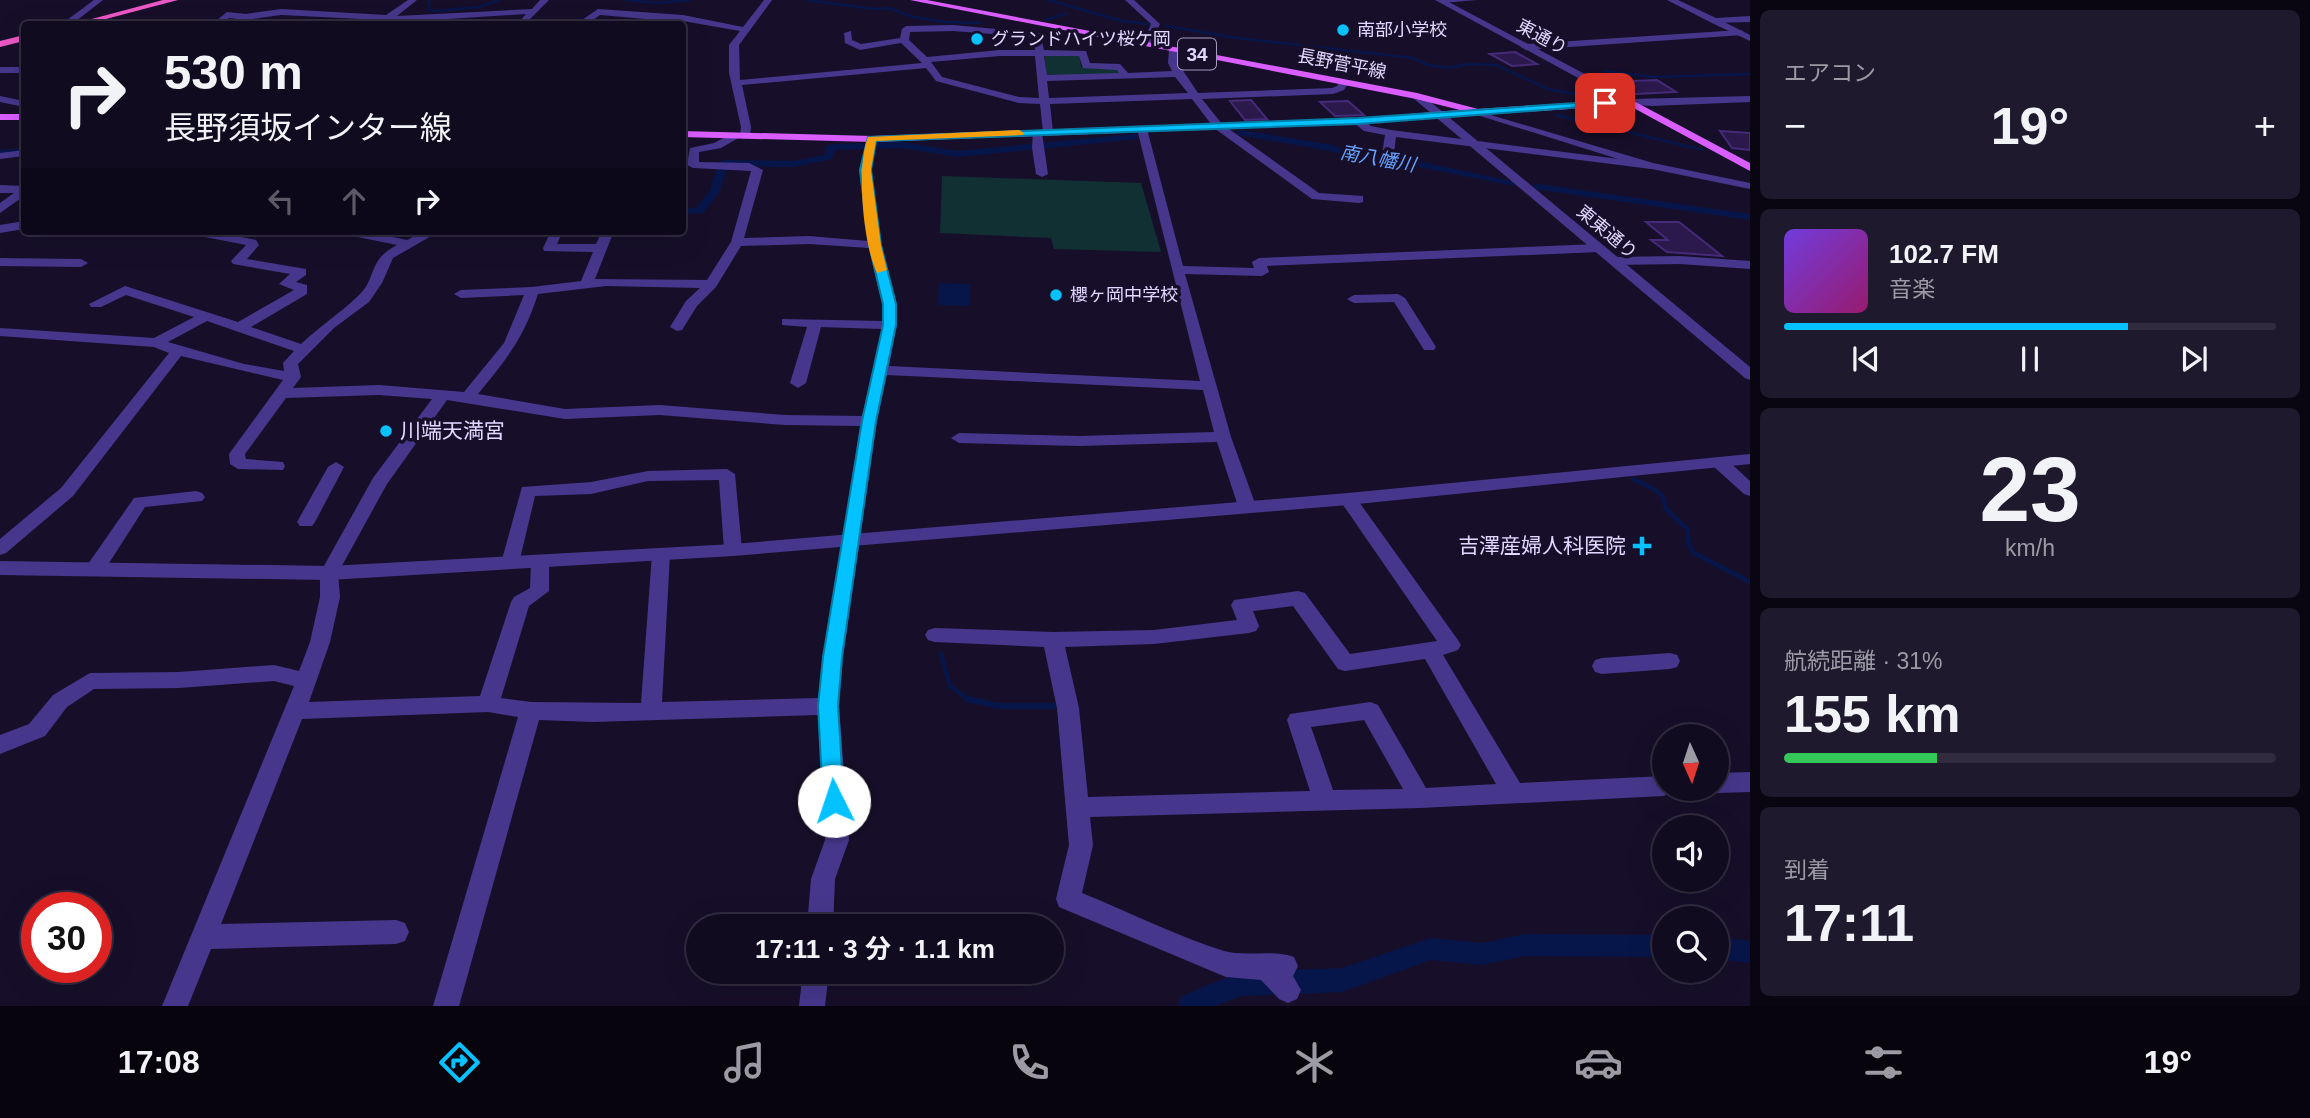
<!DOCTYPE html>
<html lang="ja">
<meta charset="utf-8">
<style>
:root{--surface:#110b20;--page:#1e192d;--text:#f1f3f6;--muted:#9c9ba5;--line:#302b3e;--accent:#03c2ff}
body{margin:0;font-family:Arial,"Noto Sans JP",sans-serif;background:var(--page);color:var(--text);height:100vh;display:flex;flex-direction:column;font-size:26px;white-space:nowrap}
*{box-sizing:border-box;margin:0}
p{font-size:23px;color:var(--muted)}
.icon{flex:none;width:38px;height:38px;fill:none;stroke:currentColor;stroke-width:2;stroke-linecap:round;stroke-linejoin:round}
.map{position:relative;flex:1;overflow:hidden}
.side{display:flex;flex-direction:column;gap:10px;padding:10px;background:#090612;width:560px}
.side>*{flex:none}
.top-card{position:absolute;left:21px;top:21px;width:665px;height:214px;border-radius:7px;box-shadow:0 7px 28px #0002,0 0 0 2px var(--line);background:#110b20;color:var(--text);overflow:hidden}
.needle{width:46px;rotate:177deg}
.controls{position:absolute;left:1652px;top:724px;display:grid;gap:14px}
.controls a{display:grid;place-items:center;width:77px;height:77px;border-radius:50%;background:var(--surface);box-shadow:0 7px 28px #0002,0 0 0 2px var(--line);font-size:35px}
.speed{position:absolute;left:21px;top:892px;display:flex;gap:14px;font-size:35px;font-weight:700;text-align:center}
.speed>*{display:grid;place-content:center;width:91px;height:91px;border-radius:50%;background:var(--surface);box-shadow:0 7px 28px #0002,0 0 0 2px var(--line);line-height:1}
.speed .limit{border:10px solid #d22;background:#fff;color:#111}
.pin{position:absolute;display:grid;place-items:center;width:60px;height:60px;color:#fff;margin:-30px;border-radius:14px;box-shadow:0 4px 10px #0006}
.me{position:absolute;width:77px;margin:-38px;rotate:356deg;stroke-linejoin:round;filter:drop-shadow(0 0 5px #0008)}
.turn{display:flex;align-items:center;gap:24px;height:147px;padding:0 28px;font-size:32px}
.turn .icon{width:91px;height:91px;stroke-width:2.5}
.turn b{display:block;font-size:49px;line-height:60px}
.lanes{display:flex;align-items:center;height:66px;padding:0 28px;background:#0003;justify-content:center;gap:35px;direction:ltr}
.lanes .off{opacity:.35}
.big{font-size:52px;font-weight:700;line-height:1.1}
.side .widget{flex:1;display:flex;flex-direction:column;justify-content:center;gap:10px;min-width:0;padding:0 24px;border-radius:10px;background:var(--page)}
.side .dial{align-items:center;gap:0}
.dial b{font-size:91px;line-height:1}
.song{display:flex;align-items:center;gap:21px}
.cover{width:84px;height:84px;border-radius:10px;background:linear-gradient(135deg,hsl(260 70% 55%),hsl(320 70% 35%))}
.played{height:7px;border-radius:4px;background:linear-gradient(90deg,var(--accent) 70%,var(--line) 70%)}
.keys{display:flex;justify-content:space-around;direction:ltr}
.heat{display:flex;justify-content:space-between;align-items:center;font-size:38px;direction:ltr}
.charge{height:10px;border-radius:5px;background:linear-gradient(90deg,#34c759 31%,var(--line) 0)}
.trip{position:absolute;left:686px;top:914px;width:378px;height:70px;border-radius:35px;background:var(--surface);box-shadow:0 7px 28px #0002,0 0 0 2px var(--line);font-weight:700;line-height:70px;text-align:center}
.tabs{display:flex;height:112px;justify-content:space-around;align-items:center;background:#07040d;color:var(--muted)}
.tabs .icon{width:49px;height:49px}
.tabs .active{color:var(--accent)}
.tabs b{font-size:32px;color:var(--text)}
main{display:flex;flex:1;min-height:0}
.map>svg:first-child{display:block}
.green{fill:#113034}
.water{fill:#07164a}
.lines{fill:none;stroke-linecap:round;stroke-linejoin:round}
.stream-far2{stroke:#07164a;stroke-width:2.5}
.stream-far1{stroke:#07164a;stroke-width:4.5}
.stream{stroke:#07164a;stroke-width:6}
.canal{fill:#07164a;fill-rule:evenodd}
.building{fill:#2b194c;stroke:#452a79;stroke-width:2}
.minor{fill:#46378c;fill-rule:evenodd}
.tertiary{fill:#46378c;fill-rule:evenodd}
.primary{fill:#da5eff;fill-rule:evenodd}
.trunk{fill:#ec58c6;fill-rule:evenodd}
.route{fill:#03c2ff;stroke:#027ea6;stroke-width:2}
.slow{fill:#f59e0b}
.poi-dot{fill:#03c2ff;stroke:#170f2a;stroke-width:2.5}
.labels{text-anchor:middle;stroke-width:7;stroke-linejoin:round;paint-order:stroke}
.far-poi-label{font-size:18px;fill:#e1d7ff;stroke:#170f2a;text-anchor:start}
.far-street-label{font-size:18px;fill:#e1d7ff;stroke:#170f2a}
.shield{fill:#170f2a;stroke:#a49bbf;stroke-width:2}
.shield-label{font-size:19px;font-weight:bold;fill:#e1d7ff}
.far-water-label{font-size:19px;font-style:italic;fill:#65a2ff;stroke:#170f2a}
.poi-label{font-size:21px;fill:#e1d7ff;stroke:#170f2a;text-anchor:start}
</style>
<main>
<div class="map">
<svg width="1750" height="1006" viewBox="0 0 1750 1006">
<rect width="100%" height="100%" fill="#170f2a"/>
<path class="green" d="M 1044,53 L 1079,54 L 1081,67 L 1117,68 L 1121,75 L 1047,77 Z
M 942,176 L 1141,183 L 1161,252 L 1054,249 L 1051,238 L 940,233 Z"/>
<path class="water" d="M 939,283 L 970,284 L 970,306 L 938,305 Z"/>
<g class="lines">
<path class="stream-far2" d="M 429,0 L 429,10 L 436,11 L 479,7 L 499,0
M 627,0 L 656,3 L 690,0
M 807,0 L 874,9 L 889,8 L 913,17 L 945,22 L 980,23
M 1048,0 L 1122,21 L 1148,24
M 1046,20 L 1067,13
M 1166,26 L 1237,38 L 1413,58 L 1428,65 L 1449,68 L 1468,64 L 1496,65 L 1548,89 L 1590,97
M 1604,71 L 1654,77 L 1750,74
M 1557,115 L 1703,150"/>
<path class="stream-far1" d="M 1633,479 L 1654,489 L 1663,497 L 1666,509 L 1687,529 L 1689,545 L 1694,553 L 1750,582
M 941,654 L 950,686 L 971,701"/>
<path class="stream" d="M 967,699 L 998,706 L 1054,706"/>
<path class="canal" d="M 1241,130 L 1332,145 L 1362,154 L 1413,160 L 1520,183 L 1515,186 L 1413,166 L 1361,160 L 1330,151 L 1238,135 L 1238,131 Z
M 1135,134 L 1138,135 L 1138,139 L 957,157 L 902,148 L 835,150 L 832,159 L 793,167 L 728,166 L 719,193 L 703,213 L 682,214 L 682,208 L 696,208 L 709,192 L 719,163 L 724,160 L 793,161 L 824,155 L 826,147 L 831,144 L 902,142 L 957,151 Z
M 24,148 L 24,154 L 0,156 L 0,150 Z
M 1538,184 L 1750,214 L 1750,220 L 1534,189 L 1534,185 Z
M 1525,934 L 1664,935 L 1664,957 L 1525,956 L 1482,965 L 1431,960 L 1342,992 L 1242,996 L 1215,1006 L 1178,1006 L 1181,997 L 1205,986 L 1242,972 L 1342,968 L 1431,938 L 1482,943 Z
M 1717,937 L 1750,941 L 1750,963 L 1717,959 Z"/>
</g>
<path class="building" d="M 1515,52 L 1537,64 L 1512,66 L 1490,54 Z
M 1657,80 L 1676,92 L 1636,94 L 1623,91 L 1606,82 Z
M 1251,100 L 1267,119 L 1245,120 L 1230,101 Z
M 1348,101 L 1364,115 L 1335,116 L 1320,102 Z
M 1720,131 L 1750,133 L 1750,150 L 1732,148 Z
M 1646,222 L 1679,222 L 1722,256 L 1667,252 L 1651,240 L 1668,240 Z"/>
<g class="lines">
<path class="minor" d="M 94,0 L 103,0 L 76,21 L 79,24 L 67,24 L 67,20 Z
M 408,0 L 417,0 L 397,16 L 532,9 L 540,0 L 549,0 L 525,24 L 517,24 L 526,14 L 385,23 L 381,20 L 281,15 L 246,20 L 229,18 L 221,24 L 212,24 L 227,12 L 246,14 L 281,9 L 386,15 Z
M 764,0 L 772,0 L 739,45 L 740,80 L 922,63 L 901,43 L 860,50 L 845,43 L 844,33 L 851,31 L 852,40 L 861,44 L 900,38 L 902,29 L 906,26 L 953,25 L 1040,33 L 1044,50 L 1086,51 L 1090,63 L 1120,64 L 1128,73 L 1172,71 L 1168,63 L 1169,50 L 1177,48 L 1178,63 L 1198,93 L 1332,88 L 1337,86 L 1341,80 L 1349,82 L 1344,90 L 1333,94 L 1202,99 L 1222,124 L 1319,193 L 1363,196 L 1363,202 L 1359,203 L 1312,199 L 1214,128 L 1192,99 L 1050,104 L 1053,132 L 1048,135 L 1043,132 L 1040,104 L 1019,103 L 936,81 L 926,68 L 742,85 L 751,127 L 750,136 L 745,139 L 740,137 L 721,148 L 699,152 L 699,162 L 749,163 L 763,170 L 744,238 L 809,236 L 868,241 L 859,170 L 867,139 L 872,136 L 877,139 L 871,170 L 881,245 L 896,304 L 897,325 L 889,366 L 1200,381 L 1137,129 L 1142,126 L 1147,129 L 1183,266 L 1254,268 L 1252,262 L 1259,258 L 1599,244 L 1605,248 L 1599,252 L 1267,266 L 1269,272 L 1262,276 L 1185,274 L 1231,437 L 1256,506 L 1247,512 L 1238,506 L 1217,442 L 1079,446 L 959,443 L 951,438 L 959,433 L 1079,436 L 1214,432 L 1203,390 L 887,375 L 877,421 L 843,657 L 839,706 L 849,840 L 835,879 L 833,926 L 807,926 L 811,879 L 825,840 L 818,715 L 593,722 L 539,720 L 459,1006 L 433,1006 L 518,717 L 488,712 L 302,719 L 221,924 L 396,920 L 405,923 L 409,932 L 405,941 L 396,944 L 211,949 L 188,1006 L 162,1006 L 294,686 L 274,681 L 179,688 L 94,689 L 67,707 L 45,736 L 0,754 L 0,735 L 29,724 L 53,695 L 90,673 L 179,672 L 274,665 L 299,671 L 310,642 L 320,597 L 320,573 L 373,478 L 432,399 L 379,395 L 286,398 L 245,454 L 246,459 L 283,462 L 285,466 L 283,470 L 238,469 L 230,464 L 229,454 L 283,380 L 181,356 L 73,496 L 6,553 L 0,555 L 0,539 L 61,488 L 169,353 L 154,347 L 0,336 L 0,328 L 154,338 L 194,317 L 126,295 L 101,307 L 91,307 L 89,304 L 125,286 L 238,322 L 294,290 L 279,284 L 290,274 L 233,264 L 231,261 L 246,245 L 190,234 L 188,231 L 212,231 L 256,240 L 259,245 L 247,259 L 306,269 L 306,275 L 296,282 L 307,285 L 307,294 L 251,327 L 301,344 C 319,327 339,314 357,297 C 378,279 366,261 397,245 L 343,234 L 341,231 L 365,231 L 407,240 L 424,231 L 440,231 L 393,258 L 382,283 L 369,302 L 334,328 L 298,364 L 301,377 L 293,388 L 379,385 L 464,392 L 504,343 L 524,295 L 461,298 L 454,294 L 461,290 L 532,287 L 581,281 L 593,252 L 544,251 L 543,248 L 551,231 L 563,231 L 557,244 L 596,244 L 602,231 L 614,231 L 595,279 L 707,280 L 731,242 L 751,171 L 693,168 L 687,165 L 690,148 L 714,143 L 731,134 L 740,135 L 741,127 L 729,73 L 729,45 L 740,31 L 683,21 L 666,24 L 669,21 L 600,15 L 587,24 L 578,24 L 579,22 L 598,9 L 683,15 L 743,27 ZM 953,31 L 1033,37 L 1035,50 L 1000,50 L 927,57 L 909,40 L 910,32 ZM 1000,56 L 1035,56 L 1039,98 L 1019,97 L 942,77 L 931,62 ZM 1044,56 L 1079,56 L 1083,68 L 1117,70 L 1119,73 L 1047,75 ZM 1175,77 L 1188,93 L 1049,98 L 1047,81 ZM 809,244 L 869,248 L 882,304 L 883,321 L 782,319 L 782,325 L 807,327 L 790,383 L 798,388 L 806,383 L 821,327 L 882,329 L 862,416 L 785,415 L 660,405 L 565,409 L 478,394 C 507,358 523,340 538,294 L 606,286 L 700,288 L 686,301 L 670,327 L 677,331 L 682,330 L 697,306 L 716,287 L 741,246 ZM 207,321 L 294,351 L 283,363 L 284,371 L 244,364 L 168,342 ZM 447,400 L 565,419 L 660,415 L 785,425 L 860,426 L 818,698 L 662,702 L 670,554 L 668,549 L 654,549 L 652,554 L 641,703 L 531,702 L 501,698 L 529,606 L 549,591 L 549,561 L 547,556 L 533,556 L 531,561 L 530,588 L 514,597 L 511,602 L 480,696 L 309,702 L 330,642 L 340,597 L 338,573 L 387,484 Z
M 1125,0 L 1134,0 L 1160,24 L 1150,47 L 1142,45 L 1151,24 Z
M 1477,0 L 1442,3 L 1438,1 L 1439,0 Z
M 1667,0 L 1678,0 L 1716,18 L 1750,16 L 1750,22 L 1712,23 Z
M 1740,30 L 1743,31 L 1743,35 L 1526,50 L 1521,47 L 1526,44 Z
M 0,67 L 24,67 L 24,73 L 0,73 Z
M 0,96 L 24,101 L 24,107 L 0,102 Z
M 1354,119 L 1362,119 L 1371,126 L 1391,130 L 1651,163 L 1657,166 L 1651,169 L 1396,137 L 1393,161 L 1387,164 L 1381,161 L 1385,135 L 1364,131 L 1354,123 Z
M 1033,131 L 1042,133 L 1048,174 L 1042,177 L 1036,174 L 1032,148 Z
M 24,150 L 24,156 L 0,159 L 0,153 Z
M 0,185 L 24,186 L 24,196 L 0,213 L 0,203 L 14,193 L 0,193 Z
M 24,221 L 24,229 L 0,233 L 0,225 Z
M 1680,256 L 1750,261 L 1750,269 L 1680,264 L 1614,265 L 1607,261 L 1614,257 Z
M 0,258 L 81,259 L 88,263 L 81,267 L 0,266 Z
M 1398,294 L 1405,298 L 1436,347 L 1434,350 L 1424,350 L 1394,302 L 1354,303 L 1347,299 L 1354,295 Z
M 1719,457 L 1725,458 L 1750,481 L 1750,496 L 1744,494 L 1713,466 L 1711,462 Z
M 336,462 L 344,467 L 315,522 L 312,526 L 300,526 L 297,522 L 328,467 Z
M 727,469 L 735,474 L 742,550 L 739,554 L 727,554 L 724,550 L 719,480 L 648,481 L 591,494 L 535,496 L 519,563 L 517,568 L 503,568 L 501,563 L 522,487 L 591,482 L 648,471 Z
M 196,491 L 202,493 L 205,497 L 202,501 L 145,507 L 102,574 L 88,574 L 86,569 L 88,564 L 134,498 Z
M 1348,493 L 1354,495 L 1458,640 L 1461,645 L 1458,650 L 1443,655 L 1520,783 L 1664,776 L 1664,789 L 1674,789 L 1664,796 L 1420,808 L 1090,817 L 1093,845 L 1082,893 C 1129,912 1176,936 1224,951 C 1246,957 1274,949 1294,957 L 1298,966 L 1293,976 L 1301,990 L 1297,999 L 1288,1003 L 1279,999 L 1261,980 L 1226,977 L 1059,907 L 1056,899 L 1069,845 L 1057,708 L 1044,647 L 935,642 L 928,640 L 925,635 L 928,630 L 935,628 L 1053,632 L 1154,630 L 1237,620 L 1231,605 L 1234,600 L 1298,591 L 1305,593 L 1350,654 L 1437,641 L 1339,499 ZM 1293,606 L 1338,669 L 1345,671 L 1425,659 L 1496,784 L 1426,788 L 1378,705 L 1370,702 L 1290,714 L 1287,720 L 1310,791 L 1088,797 L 1079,708 L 1065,647 L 1154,644 L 1249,633 L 1256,631 L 1259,626 L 1253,611 ZM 1364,720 L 1403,789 L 1333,790 L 1311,727 Z
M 1670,653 L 1677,655 L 1680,661 L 1677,667 L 1670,669 L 1602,674 L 1595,672 L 1592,666 L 1595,660 L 1602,658 Z
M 1750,772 L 1750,792 L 1717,793 L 1709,789 L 1717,789 L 1717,773 Z
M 803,971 L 829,971 L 825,1006 L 799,1006 Z"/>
<path class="tertiary" d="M 1435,0 L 1445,0 L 1632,99 L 1750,96 L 1750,102 L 1651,106 L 1626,104 Z
M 1712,19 L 1718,19 L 1750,35 L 1750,41 L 1712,23 Z
M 1413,94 L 1421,94 L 1750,367 L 1750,380 L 1745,378 L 1413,98 Z
M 1474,110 L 1653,163 L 1750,183 L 1750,189 L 1647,168 L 1474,114 Z
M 1750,454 L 1750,464 L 1348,505 L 733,556 L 329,580 L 0,575 L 0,561 L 329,566 L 733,544 L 1348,493 Z"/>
<path class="primary" d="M 910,0 L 927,0 L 1417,93 L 1478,109 L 1630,99 L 1750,163 L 1750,171 L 1628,105 L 1478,115 L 1469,113 L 1464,116 L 1358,124 L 872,142 L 682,137 L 682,131 L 872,136 L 1358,118 L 1460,110 L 1416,99 Z
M 0,114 L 24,114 L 24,120 L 0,120 Z"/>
<path class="trunk" d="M 163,0 L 178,0 L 87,24 L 73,24 Z
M 24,35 L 24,41 L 0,47 L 0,41 Z"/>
</g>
<path class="route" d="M 1605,101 L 1608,101 L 1608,105 L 1358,124 L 876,141 L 871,170 L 881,245 L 896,304 L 896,325 L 876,421 L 842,657 L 838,706 L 844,801 L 841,808 L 834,810 L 826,808 L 823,801 L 818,706 L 823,657 L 862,421 L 883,325 L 883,304 L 869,245 L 860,170 L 868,137 L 1358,118 Z"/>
<path class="slow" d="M 1019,130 L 1024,133 L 1023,135 L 876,141 L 871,170 L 881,245 L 887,270 L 877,273 C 863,244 856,166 868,137 Z"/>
<g class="poi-dot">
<circle cx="1343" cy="30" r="7"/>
<circle cx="977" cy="39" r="7"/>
<circle cx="1056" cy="295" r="7"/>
<circle cx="386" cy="431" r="7"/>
<path d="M1638.5 535.5h7v7h7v7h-7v7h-7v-7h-7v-7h7z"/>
</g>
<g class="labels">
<g class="far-poi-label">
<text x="1357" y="36">南部小学校</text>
<text x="991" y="45">グランドハイツ桜ケ岡</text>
<text x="1070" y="301">櫻ヶ岡中学校</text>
</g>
<g class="far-street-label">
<text transform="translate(1542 37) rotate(28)" y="6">東通り</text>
<text transform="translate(1342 64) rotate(11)" y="6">長野菅平線</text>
<text transform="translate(1607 232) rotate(40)" y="6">東東通り</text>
</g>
<rect class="shield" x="1178" y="38.5" width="38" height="31" rx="5"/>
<g class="shield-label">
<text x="1197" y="61">34</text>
</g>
<g class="far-water-label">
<text transform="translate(1378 158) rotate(10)" y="7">南八幡川</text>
</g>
<g class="poi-label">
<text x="400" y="438">川端天満宮</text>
<text x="1626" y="553" text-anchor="end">吉澤産婦人科医院</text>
</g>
</g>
</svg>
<div class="controls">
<a><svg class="needle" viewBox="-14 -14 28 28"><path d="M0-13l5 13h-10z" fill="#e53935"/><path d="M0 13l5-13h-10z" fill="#9c9ba5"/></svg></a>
<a><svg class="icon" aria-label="sound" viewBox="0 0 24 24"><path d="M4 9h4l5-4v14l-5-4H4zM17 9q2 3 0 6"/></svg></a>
<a><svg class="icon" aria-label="search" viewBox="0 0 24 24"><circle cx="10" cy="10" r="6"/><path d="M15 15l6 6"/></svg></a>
</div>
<div class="speed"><div class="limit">30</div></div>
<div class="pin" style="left:1605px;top:103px;background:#d93025"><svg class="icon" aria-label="arrive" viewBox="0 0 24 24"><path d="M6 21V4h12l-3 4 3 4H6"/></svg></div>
<svg class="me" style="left:834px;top:801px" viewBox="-20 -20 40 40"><circle r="19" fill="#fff"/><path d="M0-13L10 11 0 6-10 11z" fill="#03c2ff"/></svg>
<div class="trip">17:11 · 3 分 · 1.1 km</div>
<div class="top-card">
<div class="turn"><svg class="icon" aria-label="right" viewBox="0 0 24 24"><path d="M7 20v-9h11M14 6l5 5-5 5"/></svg><div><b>530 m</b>長野須坂インター線</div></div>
<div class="lanes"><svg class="icon off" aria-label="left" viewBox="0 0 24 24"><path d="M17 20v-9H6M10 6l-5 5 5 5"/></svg><svg class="icon off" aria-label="ahead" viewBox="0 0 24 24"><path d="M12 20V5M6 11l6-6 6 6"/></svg><svg class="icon" aria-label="right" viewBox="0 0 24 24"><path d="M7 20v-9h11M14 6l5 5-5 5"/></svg></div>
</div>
</div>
<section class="side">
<div class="widget"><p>エアコン</p>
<div class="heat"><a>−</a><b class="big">19°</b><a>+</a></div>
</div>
<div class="widget">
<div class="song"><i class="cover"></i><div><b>102.7 FM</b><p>音楽</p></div></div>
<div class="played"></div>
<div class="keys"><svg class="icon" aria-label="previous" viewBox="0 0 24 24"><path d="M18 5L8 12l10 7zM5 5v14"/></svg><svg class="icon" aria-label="pause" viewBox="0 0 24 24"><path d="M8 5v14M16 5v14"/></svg><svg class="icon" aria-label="next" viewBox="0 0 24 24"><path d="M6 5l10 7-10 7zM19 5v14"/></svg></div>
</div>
<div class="widget dial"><b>23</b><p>km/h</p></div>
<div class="widget"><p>航続距離 · 31%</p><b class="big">155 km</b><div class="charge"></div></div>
<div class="widget"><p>到着</p><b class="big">17:11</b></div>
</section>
</main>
<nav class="tabs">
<b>17:08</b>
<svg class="icon active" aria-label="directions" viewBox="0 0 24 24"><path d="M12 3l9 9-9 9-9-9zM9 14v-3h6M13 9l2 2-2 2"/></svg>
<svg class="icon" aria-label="music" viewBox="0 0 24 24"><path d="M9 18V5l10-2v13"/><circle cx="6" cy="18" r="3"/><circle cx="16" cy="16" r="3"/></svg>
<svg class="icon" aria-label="phone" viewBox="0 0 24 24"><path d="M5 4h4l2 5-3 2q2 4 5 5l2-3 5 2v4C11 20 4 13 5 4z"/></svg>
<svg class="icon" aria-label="climate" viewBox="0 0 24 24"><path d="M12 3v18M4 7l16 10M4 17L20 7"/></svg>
<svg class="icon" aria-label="car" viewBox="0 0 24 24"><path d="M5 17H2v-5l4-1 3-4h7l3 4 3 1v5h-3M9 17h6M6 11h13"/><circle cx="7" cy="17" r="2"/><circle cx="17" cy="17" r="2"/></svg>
<svg class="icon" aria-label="filters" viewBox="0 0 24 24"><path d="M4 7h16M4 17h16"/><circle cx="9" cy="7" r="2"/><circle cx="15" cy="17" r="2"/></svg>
<b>19°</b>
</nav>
